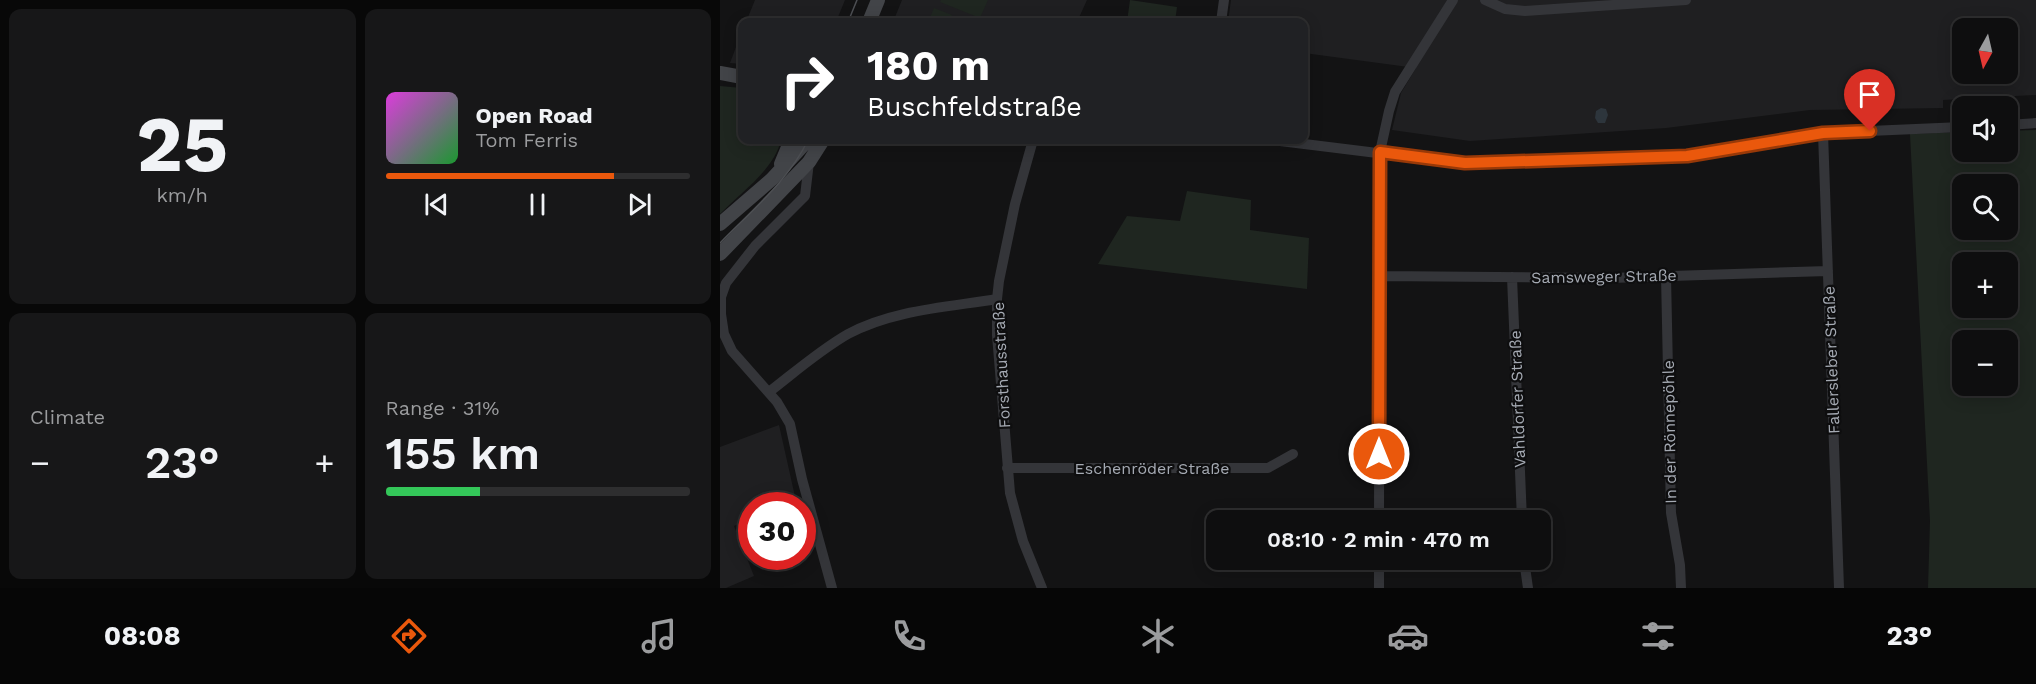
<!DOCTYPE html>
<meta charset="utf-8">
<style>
:root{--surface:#0e0e0f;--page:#171718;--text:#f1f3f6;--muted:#9b9c9e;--line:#2e2e2f;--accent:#ea580c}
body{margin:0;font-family:"Work Sans",sans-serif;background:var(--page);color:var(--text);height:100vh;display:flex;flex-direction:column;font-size:22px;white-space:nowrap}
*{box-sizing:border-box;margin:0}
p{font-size:20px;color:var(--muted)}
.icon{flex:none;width:33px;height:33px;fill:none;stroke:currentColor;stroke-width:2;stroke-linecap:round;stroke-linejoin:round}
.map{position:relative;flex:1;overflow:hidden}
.side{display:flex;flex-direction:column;gap:9px;padding:9px;background:#080808;width:720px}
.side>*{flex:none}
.banner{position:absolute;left:18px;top:18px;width:570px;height:126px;border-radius:12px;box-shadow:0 3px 15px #0003,0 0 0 2px var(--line);background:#202124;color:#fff;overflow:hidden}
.needle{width:39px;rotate:188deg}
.controls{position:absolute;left:1232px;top:18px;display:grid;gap:12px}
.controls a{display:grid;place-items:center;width:66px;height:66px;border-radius:12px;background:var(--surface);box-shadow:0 3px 15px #0003,0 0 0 2px var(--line);font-size:30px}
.speed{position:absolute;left:18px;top:492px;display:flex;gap:12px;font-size:30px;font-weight:700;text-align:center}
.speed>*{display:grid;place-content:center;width:78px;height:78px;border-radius:50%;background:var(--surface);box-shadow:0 3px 15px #0003,0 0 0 2px var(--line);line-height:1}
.speed .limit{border:9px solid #d22;background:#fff;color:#111}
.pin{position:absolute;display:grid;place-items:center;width:51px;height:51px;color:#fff;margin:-62px -26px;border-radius:50% 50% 50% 0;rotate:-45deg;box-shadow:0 0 6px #0007}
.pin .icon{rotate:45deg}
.me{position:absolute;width:66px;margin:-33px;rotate:0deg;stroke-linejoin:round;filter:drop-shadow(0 0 4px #0008)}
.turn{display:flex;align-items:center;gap:21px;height:126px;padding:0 30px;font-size:27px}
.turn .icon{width:78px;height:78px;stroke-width:2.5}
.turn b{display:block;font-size:42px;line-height:51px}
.big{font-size:45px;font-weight:600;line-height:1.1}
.side .widget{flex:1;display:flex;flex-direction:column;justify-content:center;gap:9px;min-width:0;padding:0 21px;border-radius:12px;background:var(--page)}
.side .dial{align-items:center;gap:0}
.dial b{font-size:78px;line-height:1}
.song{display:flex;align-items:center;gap:18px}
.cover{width:72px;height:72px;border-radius:9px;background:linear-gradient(135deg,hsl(300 70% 55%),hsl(130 70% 35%))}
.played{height:6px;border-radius:3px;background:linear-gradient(90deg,var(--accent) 75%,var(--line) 75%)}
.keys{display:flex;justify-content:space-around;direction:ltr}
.heat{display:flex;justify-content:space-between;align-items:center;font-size:33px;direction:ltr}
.charge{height:9px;border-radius:4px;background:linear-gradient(90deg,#34c759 31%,var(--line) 0)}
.side .tiles{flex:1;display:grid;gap:9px;grid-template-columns:repeat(2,1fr)}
.trip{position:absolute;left:486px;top:510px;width:345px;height:60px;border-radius:12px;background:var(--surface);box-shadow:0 3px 15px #0003,0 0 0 2px var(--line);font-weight:600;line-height:60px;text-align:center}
.dock{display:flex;height:96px;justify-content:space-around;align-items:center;background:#060606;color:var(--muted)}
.dock .icon{width:42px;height:42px}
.dock .active{color:var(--accent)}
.dock b{font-size:27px;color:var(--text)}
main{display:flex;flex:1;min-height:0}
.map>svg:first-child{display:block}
.built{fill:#1f1f21;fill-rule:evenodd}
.green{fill:#1f2620;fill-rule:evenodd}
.water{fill:#2d353c}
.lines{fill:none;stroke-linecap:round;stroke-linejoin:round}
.street{stroke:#343539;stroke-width:10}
.secondary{stroke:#424448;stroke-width:14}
.tram{stroke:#4d4f53;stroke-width:1.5}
.route-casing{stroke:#983908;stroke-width:15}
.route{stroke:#ea580c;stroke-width:10}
.labels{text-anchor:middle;stroke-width:4.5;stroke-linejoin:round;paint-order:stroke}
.street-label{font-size:16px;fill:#a5aab3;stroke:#0e0e0f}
</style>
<main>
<section class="side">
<div class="tiles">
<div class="widget dial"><b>25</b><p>km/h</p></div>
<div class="widget">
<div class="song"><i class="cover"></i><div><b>Open Road</b><p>Tom Ferris</p></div></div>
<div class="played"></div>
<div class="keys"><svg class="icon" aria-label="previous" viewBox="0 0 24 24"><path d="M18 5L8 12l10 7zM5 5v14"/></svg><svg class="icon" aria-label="pause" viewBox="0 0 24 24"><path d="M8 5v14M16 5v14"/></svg><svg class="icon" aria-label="next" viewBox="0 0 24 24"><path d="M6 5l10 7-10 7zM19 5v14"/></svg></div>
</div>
<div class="widget"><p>Climate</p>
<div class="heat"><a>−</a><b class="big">23°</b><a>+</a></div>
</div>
<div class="widget"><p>Range · 31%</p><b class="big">155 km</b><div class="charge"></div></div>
</div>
</section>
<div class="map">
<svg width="1316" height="588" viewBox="0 0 1316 588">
<rect width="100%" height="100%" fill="#131314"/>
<path class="built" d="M 35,0 L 125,0 L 116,22 L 26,22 Z
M 182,0 L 367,0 L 357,22 L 173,22 Z
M 511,0 L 1316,0 L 1316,95 L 1223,100 L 1223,108 L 1090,110 L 946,128 L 750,141 L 672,130 L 681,93 L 696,68 L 584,53 L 584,22 L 508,22 ZM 1242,28 L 1287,28 L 1287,74 L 1242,74 Z
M 22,31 L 22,64 L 10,63 Z
M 59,425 L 76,501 L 64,505 L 32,506 L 31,519 L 14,526 L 34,576 L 6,588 L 0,588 L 0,447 Z"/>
<path class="green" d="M 221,0 L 268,0 L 260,18 L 220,2 Z
M 410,0 L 457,7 L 455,22 L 407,22 Z
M 214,8 L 232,15 L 229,22 L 208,22 Z
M 0,86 L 22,88 L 22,140 L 61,140 C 54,170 21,192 0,214 Z
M 1316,130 L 1316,588 L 1208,588 L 1210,521 L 1190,134 L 1242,132 L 1242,152 L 1287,152 L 1287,131 ZM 1242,184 L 1287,184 L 1287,230 L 1242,230 ZM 1242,262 L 1287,262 L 1287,308 L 1242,308 ZM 1242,340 L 1287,340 L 1287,386 L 1242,386 Z
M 467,191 L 531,200 L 530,230 L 589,238 L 587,289 L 378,264 L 407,216 L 460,221 Z"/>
<path class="water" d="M 881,108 L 886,109 L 888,115 L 885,123 L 878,123 L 875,118 L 876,111 Z"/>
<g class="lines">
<path class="street" d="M 765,0 L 785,9 L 805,11 L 966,0
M 501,22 L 504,0
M 1287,125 L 1316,123
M 1103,133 L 1119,588
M 313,140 L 295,204 L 279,281 L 277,299 L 277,335 L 290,493 L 303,541 L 322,588
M 552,140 L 730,162 L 760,163 L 967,155 L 1103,133 L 1242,127
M 89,162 L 85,196 L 35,246 L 6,283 L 1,297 L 1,314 L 4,334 L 12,351 L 57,402 L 70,424 L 82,479 L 112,588
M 660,276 L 890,278 L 1108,271
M 946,276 L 951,513 L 960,565 L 961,588
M 792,277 L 802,520
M 49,392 C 75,372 100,350 128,334 C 172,310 228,307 277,299
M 287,468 L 548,468 L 573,454
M 659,520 L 660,152 L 669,111 L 675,92 L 733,0
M 804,560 L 808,588
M 659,588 L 659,560"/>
<path class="secondary" d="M 149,22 L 158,0
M 0,73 L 22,77
M 61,164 L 71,140
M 0,224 L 52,179 L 88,140
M 0,254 L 89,162 L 103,140"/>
<path class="tram" d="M 128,22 L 137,0
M 0,243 C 31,211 69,180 88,140"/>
</g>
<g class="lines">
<g class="route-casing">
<path id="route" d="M 659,454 L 660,152 L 745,163 L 967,156 L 1103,133 L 1150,131"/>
</g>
<use href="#route" class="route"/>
</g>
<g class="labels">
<g class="street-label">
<text transform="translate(884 276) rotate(-1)" y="6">Samsweger Straße</text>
<text transform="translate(1111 360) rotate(-92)" y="6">Fallersleber Straße</text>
<text transform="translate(281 365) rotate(-93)" y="6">Forsthausstraße</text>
<text transform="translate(797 399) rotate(-92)" y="6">Vahldorfer Straße</text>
<text transform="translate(949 432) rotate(-91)" y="6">In der Rönnepöhle</text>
<text x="432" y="474">Eschenröder Straße</text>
</g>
</g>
</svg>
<div class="controls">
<a><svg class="needle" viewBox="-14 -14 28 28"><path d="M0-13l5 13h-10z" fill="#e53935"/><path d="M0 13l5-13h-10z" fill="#9b9c9e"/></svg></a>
<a><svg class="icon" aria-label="sound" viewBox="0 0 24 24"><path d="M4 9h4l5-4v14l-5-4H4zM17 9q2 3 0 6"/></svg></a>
<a><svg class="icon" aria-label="search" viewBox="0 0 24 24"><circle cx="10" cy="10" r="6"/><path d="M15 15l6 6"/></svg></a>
<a>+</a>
<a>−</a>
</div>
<div class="speed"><div class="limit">30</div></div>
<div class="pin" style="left:1150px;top:131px;background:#d93025"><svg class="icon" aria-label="arrive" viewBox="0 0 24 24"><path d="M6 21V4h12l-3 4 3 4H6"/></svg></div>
<svg class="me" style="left:659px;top:454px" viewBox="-20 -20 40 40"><circle r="17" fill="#ea580c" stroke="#fff" stroke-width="3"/><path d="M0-11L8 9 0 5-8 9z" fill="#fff"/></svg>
<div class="trip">08:10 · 2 min · 470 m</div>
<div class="banner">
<div class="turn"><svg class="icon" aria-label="right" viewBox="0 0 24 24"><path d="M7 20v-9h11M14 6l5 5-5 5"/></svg><div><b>180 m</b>Buschfeldstraße</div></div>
</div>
</div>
</main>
<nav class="dock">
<b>08:08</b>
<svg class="icon active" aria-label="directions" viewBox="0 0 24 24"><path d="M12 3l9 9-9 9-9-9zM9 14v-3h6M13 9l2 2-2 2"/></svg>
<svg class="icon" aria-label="music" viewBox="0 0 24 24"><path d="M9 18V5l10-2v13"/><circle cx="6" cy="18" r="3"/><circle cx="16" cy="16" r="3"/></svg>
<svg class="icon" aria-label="phone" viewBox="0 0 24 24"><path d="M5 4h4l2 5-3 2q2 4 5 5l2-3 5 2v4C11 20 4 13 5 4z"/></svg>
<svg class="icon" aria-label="climate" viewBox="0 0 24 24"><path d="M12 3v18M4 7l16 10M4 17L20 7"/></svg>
<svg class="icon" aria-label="car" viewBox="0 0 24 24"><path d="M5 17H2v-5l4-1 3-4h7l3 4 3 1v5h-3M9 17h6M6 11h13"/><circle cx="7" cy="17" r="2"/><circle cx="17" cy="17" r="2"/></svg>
<svg class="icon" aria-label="filters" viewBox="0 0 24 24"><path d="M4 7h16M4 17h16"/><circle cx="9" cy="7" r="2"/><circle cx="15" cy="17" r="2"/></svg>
<b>23°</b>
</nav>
